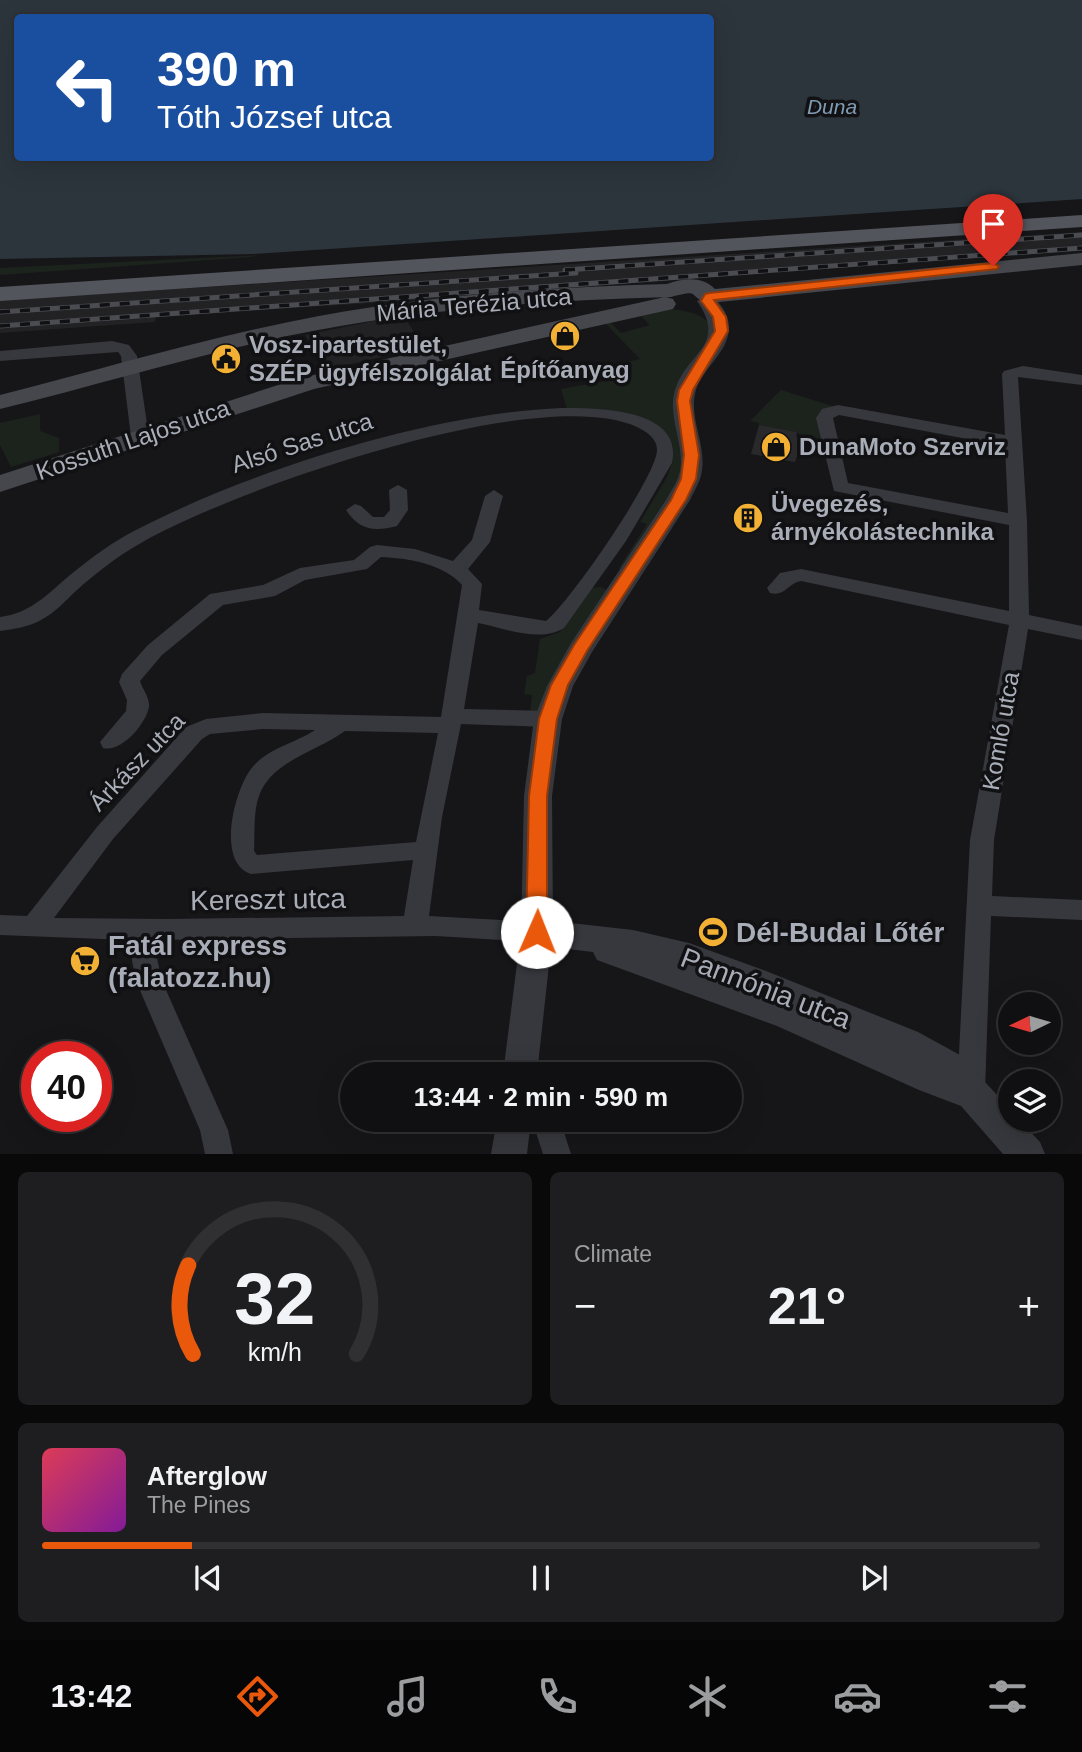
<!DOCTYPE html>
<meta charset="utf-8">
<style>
:root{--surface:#101012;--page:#1e1e20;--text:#f1f3f6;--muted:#9c9d9f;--line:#303032;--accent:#ea580c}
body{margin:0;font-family:Helvetica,sans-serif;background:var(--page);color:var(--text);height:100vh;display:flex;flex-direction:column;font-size:26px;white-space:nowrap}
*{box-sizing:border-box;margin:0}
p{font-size:23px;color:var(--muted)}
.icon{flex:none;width:38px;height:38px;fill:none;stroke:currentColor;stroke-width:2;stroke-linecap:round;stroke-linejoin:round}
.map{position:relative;height:1154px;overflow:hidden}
.drawer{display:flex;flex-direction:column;gap:18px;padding:18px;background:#09090a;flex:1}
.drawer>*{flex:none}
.banner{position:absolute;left:14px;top:14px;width:700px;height:147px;border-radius:7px;box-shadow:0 7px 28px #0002,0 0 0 2px var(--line);background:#1a4fa0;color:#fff;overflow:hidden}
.needle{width:46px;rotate:265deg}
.controls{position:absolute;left:998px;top:992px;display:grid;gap:14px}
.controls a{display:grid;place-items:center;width:63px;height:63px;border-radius:50%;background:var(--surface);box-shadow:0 7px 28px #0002,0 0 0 2px var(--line);font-size:35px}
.speed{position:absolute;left:21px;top:1041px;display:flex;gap:14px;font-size:35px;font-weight:700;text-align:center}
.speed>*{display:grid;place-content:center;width:91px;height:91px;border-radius:50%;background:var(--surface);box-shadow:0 7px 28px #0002,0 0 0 2px var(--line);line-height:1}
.speed .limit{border:10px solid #d22;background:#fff;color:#111}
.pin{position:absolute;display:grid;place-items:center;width:60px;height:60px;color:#fff;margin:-72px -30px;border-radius:50% 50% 50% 0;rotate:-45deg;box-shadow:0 0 7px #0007}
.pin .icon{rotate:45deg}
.me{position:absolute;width:77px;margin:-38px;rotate:1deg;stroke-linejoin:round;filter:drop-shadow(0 0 5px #0008)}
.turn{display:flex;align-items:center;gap:24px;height:147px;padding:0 28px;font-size:32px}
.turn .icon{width:91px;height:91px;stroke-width:2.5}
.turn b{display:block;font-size:49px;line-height:60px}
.big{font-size:52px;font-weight:800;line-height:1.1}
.drawer .tile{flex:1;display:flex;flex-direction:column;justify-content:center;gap:10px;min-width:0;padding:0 24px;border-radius:10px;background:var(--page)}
.drawer .dial{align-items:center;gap:0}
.dial svg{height:182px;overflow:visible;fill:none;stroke:var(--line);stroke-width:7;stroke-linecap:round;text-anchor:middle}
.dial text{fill:var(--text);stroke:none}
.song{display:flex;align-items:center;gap:21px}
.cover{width:84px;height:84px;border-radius:10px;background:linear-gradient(135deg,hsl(350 70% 55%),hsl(290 70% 35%))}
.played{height:7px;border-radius:4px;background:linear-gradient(90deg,var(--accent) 15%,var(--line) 15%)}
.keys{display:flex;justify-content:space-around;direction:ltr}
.heat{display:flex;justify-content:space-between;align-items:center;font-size:38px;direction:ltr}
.drawer .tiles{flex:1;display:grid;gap:18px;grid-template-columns:1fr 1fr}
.tile:last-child{grid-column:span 2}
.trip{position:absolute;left:340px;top:1062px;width:402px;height:70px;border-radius:35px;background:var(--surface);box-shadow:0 7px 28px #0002,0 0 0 2px var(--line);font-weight:800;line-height:70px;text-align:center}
.menu{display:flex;height:112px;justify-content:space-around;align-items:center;background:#060607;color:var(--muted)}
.menu .icon{width:49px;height:49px}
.menu .active{color:var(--accent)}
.menu b{font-size:32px;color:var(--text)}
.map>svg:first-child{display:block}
.built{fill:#222225}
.green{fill:#1c231d}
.water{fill:#2c353c;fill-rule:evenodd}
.building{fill:#29292c}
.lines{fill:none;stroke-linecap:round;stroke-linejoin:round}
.minor{fill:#37383d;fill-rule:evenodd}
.tertiary{fill:#37383d;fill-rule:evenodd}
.secondary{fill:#45474d;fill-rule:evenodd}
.primary{fill:#53555c;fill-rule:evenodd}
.rail-casing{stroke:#4a4c52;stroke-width:5}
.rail{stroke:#111113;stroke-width:3.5;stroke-dasharray:10;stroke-linecap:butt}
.route{fill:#ea580c;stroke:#983908;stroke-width:2}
.labels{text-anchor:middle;stroke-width:7;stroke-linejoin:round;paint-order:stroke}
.far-water-label{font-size:21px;font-style:italic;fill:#7f9bb3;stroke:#111113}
.street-label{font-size:24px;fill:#a8adb8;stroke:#111113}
.poi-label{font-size:24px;font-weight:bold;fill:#a8adb8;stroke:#111113;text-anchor:start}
.near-street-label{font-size:28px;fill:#a8adb8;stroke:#111113}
.near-poi-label{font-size:28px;font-weight:bold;fill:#a8adb8;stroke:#111113;text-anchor:start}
</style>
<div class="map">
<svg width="1082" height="1154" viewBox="0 0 1082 1154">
<rect width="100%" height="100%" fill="#161618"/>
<path class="built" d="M 1082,232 L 1082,248 L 416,300 L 156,317 L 155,322 L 0,333 L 0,300 Z
M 403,315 L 424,347 L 330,369 L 305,335 Z"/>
<path class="green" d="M 259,255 L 251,257 L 0,275 L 0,268 Z
M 663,309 C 679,309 706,312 712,329 L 679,390 L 686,473 L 626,571 L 619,568 L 647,524 L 640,522 L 667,477 L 673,461 L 667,437 L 648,422 L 567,409 L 561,389 L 617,379 L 609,366 L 640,359 L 605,323 L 610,322 L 621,333 L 650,325 L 640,315 Z
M 781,390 L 842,409 L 826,409 L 822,441 L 803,438 L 797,432 L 759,425 L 759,423 L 750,421 Z
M 40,414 L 40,431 L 59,438 L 59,452 L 11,467 L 0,445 L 0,423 Z
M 600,587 L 607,590 L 542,715 L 530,713 L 532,695 L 524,694 L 527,676 L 535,673 L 540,639 L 560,632 L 592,588 Z"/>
<path class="water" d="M 0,0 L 1082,0 L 1082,199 L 254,254 L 0,259 ZM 18,18 L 710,18 L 710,158 L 18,158 Z"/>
<path class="building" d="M 759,425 L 797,432 L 796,437 L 803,438 L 795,462 L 751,454 Z"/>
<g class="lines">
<path class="minor" d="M 112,341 L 129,345 L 137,356 L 149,437 L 146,441 L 134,441 L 131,437 L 121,356 L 118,352 L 0,361 L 0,351 Z
M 1023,366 L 1082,375 L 1082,385 L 1018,377 L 1027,521 L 1029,615 L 1082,626 L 1082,640 L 1028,629 L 994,840 L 992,896 L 1082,900 L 1082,920 L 991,916 L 985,1092 L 981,1101 L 971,1104 L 961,1101 L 957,1092 L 970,840 L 1009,625 L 801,581 C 788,583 785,597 770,593 L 767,588 L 780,573 L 801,569 L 1009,611 L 1009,525 L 834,491 L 816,418 L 822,409 L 838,405 L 1005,435 L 1002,374 L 1004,371 ZM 839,415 L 1005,446 L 1008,513 L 848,483 L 833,418 Z
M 562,408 C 597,408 684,408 672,463 L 626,541 L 564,628 C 540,643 504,628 478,623 L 464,709 L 548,711 L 556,713 L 559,719 L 556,725 L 548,727 L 461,724 L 442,817 L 429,916 L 537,922 L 546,925 L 549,932 L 546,939 L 537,942 L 436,936 L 153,940 L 162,981 L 228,1130 L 233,1154 L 205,1154 L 200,1130 L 136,981 L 128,940 L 0,935 L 0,915 L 27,916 L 97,827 L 186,727 L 206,719 L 263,713 L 441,717 L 462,585 C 444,564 408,558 381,557 L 367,569 L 305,580 L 275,596 L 223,605 L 162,655 L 140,681 C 142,689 150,697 149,707 C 146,724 121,753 103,748 L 100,742 L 126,711 L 127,700 L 119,682 L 122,674 L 148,645 L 210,594 L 263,585 L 300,568 L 354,560 L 370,547 L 377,545 L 415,549 L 453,561 L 472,540 L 485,496 L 494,490 L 503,496 L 490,542 L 468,569 L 482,584 L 479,610 L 546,621 C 567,606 659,474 657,449 C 657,439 646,431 637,427 C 539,382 232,490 141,543 C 118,556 97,572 77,590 C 66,600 55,613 41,620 C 28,627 14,629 0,631 L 0,617 C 33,613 50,591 75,571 C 94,556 114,541 136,530 C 252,470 432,413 562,408 ZM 263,729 L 315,730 C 294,744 267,748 251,769 C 234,791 216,863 251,874 L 413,860 L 404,916 L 167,919 L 54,918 L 113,839 L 202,739 L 210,734 ZM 345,731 L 438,733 L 416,842 L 257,855 L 254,851 C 255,834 253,812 259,796 C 271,761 318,751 345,731 Z
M 398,485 L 407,490 L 408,510 L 397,526 C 374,532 359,530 346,510 L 355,504 L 361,506 L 373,517 L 384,517 L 390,510 L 389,490 Z
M 532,1120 L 560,1120 L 571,1154 L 543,1154 Z"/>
<path class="tertiary" d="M 707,295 C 719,298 730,316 729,329 C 728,352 703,368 696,390 C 688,417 706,443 702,470 C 701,481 694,491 690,500 L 592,652 L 573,686 L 562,719 L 552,796 L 553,921 L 633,930 L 689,943 L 766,971 L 918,1032 L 960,1055 L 1010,1109 L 1010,1120 L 1019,1120 L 1040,1142 L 1045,1154 L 1003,1154 L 961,1106 L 919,1090 L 777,1026 L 597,960 L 593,952 L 551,947 L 537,1074 L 503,1074 L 521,932 L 524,796 L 534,719 L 547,686 L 571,643 L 666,500 C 671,491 678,481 680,471 C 685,444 667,417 675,390 C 687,352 728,345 697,301 Z
M 497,1120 L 531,1120 L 527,1154 L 491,1154 Z"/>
<path class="secondary" d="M 1082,253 L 1082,265 L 709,303 C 686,297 703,288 671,297 C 553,300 435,308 318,330 C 211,350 106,383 0,409 L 0,395 C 106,368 211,336 319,316 C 434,295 550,287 667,284 C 684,278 702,276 715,289 Z
M 665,297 L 673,299 L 676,304 L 673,309 L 314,389 L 0,492 L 0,475 L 300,378 Z"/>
<path class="primary" d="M 1082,215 L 1082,227 L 0,301 L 0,287 Z"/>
<g class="rail-casing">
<path id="rail" d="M 565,270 L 1082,235
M 0,312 L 576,273
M 0,326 L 1082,248"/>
</g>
<use href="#rail" class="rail"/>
</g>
<path class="route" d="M 993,263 L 999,266 L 997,269 L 714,300 L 726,317 L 728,331 L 693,390 L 690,401 L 699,455 L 696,479 L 686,500 L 587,651 L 568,685 L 557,719 L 547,796 L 547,932 L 544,938 L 537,941 L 529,938 L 526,932 L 529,796 L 539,719 L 551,685 L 574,645 L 671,500 L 681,479 L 684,455 L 677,401 L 679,390 L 715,331 L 713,317 L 701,301 L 705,294 L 709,293 Z"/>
<defs>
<g id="shop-disc" transform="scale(1.575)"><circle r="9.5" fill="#f2b134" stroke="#111113"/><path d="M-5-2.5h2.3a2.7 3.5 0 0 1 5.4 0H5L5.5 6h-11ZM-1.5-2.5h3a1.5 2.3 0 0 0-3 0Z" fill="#111"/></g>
<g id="civic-disc" transform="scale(1.575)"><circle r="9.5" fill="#f2b134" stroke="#111113"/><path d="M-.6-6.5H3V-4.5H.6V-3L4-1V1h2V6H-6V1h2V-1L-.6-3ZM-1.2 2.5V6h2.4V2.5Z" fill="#111"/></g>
<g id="building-disc" transform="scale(1.575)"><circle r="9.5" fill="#f2b134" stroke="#111113"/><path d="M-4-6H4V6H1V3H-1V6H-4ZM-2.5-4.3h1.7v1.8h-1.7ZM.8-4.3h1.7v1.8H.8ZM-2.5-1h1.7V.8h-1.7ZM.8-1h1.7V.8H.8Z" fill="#111"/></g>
<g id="stadium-disc" transform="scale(1.575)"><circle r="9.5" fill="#f2b134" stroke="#111113"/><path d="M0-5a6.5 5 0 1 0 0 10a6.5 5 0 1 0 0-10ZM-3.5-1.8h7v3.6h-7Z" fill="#111"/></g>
<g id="supermarket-disc" transform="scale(1.575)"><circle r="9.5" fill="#f2b134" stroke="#111113"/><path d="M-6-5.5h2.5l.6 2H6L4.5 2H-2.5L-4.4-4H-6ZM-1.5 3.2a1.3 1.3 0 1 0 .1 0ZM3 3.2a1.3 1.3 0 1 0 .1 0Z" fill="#111"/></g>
</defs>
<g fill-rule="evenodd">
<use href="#shop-disc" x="565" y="336"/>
<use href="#civic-disc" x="226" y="359"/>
<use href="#shop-disc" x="776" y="447"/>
<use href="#building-disc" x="748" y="518"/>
<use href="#stadium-disc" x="713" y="932"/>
<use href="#supermarket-disc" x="85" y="961"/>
</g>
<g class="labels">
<g class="far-water-label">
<text x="832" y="114">Duna</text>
</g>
<g class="street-label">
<text transform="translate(474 305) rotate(-5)" y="8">Mária Terézia utca</text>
<text transform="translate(133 440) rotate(-19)" y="8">Kossuth Lajos utca</text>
<text transform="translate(302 443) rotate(-18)" y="8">Alsó Sas utca</text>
<text transform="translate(1001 731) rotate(-80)" y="8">Komló utca</text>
<text transform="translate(137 762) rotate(-46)" y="8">Árkász utca</text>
</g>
<g class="poi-label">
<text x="249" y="353">Vosz-ipartestület,<tspan x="249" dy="28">SZÉP ügyfélszolgálat</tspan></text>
<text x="565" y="378" text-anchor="middle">Építőanyag</text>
<text x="799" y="455">DunaMoto Szerviz</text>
<text x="771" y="512">Üvegezés,<tspan x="771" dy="28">árnyékolástechnika</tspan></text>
</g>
<g class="near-street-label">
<text transform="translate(268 899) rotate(-1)" y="10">Kereszt utca</text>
<text transform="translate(766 988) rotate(21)" y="10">Pannónia utca</text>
</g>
<g class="near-poi-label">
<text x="736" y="942">Dél-Budai Lőtér</text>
<text x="108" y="955">Fatál express<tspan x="108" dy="32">(falatozz.hu)</tspan></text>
</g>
</g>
</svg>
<div class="controls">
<a><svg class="needle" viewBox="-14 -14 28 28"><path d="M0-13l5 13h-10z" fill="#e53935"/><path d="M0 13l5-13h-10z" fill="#9c9d9f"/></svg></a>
<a><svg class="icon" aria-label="layers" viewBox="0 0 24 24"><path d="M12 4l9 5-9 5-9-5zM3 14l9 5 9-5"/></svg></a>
</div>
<div class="speed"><div class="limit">40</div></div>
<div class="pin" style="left:993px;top:266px;background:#d93025"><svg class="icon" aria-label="arrive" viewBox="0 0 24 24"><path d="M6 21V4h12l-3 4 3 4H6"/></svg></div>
<svg class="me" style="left:537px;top:932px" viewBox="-20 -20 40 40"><circle r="19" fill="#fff"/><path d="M0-13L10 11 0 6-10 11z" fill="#ea580c"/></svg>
<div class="trip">13:44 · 2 min · 590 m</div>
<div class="banner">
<div class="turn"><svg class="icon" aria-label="left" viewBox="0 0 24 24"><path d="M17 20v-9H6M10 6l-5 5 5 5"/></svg><div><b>390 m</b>Tóth József utca</div></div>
</div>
</div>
<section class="drawer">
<div class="tiles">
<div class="tile dial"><svg viewBox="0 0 100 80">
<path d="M14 69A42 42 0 1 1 86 69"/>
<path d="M14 69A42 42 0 0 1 12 30" stroke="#ea580c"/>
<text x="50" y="56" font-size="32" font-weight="700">32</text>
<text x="50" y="72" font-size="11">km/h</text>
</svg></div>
<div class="tile"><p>Climate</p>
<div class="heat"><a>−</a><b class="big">21°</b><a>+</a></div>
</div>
<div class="tile">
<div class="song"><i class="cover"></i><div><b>Afterglow</b><p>The Pines</p></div></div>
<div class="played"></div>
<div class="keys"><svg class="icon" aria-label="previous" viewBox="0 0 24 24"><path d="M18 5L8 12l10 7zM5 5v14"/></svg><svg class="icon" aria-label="pause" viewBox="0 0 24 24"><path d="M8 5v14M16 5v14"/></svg><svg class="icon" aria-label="next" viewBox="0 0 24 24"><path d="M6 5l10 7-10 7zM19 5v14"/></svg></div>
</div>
</div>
</section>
<nav class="menu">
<b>13:42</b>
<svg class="icon active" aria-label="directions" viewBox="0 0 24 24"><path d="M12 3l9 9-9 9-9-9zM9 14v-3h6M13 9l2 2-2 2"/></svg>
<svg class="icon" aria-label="music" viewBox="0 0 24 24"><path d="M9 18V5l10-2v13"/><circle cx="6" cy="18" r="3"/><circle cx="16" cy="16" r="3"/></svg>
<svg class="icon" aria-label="phone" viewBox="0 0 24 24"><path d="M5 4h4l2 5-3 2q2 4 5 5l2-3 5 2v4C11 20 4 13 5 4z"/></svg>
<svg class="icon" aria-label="climate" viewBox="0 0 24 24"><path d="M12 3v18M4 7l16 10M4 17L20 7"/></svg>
<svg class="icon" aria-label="car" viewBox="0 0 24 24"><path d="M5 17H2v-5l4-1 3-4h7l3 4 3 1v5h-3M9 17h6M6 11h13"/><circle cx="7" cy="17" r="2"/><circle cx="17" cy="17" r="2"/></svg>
<svg class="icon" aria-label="filters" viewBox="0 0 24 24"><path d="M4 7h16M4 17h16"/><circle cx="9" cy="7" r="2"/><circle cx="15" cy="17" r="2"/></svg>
</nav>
